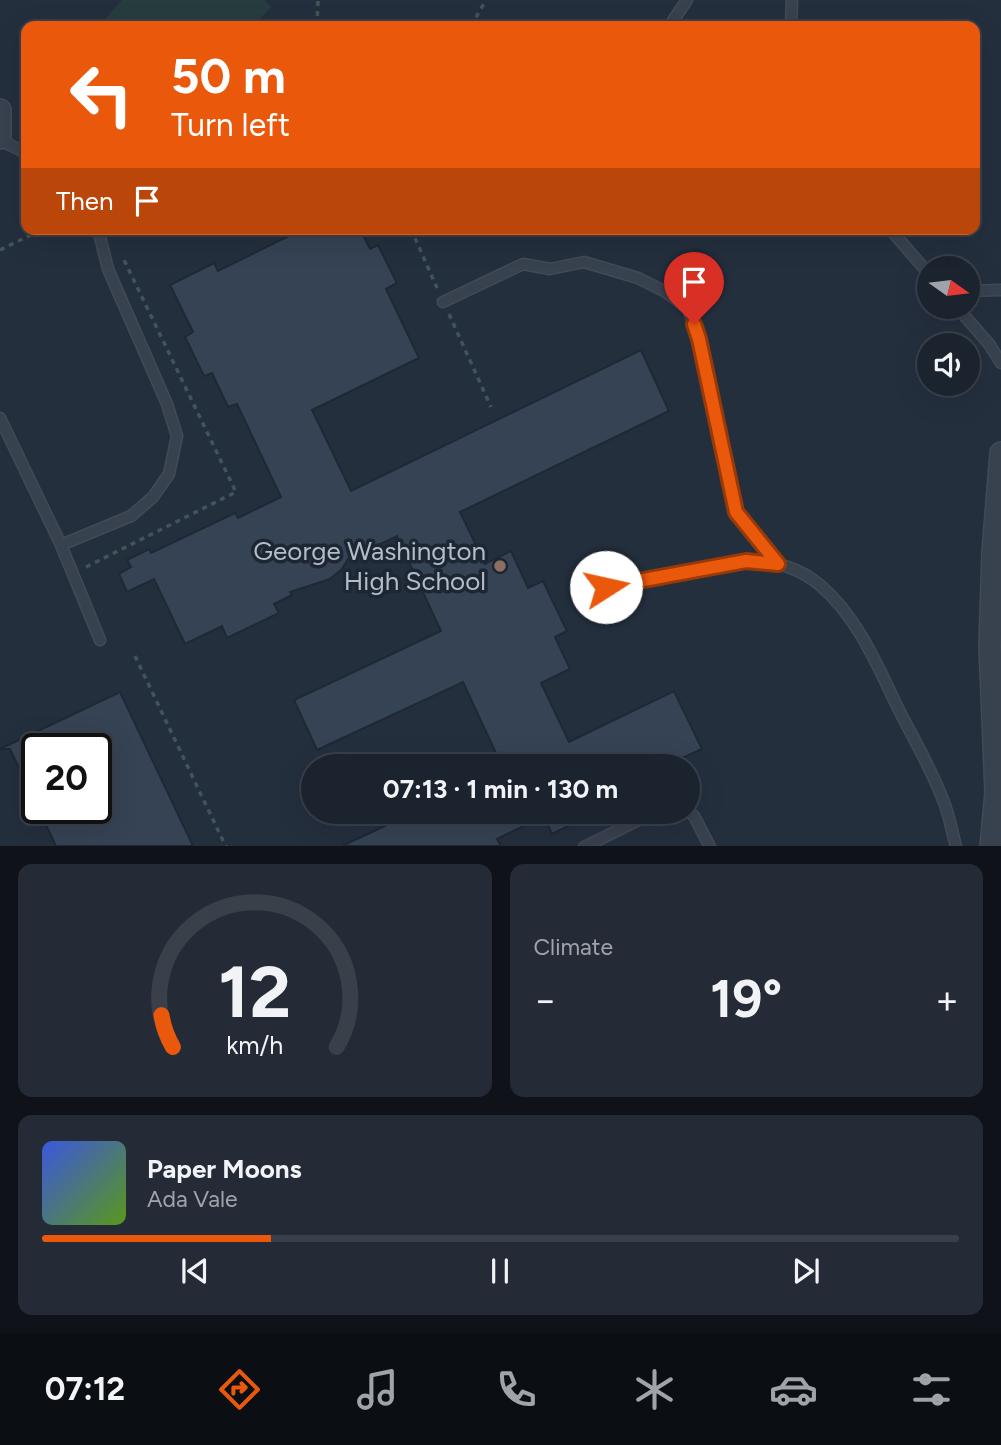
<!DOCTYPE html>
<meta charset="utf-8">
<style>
:root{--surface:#1b232e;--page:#242b36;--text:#f1f3f6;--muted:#a0a4aa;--line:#39404a;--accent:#ea580c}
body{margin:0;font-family:Figtree,sans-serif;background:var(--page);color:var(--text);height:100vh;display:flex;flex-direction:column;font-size:26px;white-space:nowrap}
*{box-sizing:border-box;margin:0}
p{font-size:23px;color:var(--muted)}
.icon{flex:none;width:38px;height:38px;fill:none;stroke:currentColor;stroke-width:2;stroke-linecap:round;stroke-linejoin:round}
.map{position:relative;height:846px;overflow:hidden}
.details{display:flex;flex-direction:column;gap:18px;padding:18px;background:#0f1319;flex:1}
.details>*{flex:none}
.top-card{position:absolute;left:21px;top:21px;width:959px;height:214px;border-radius:14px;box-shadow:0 7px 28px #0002,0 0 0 2px var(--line);background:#ea580c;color:#fff;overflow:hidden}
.needle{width:46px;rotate:104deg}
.controls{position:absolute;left:917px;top:256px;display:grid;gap:14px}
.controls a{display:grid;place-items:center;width:63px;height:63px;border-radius:50%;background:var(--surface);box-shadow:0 7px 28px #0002,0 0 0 2px var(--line);font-size:35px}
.speed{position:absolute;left:21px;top:733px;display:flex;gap:14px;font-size:35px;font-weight:700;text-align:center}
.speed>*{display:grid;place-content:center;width:91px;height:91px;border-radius:50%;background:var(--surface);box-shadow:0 7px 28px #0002,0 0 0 2px var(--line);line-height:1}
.speed .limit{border:4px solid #111;border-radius:10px;background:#fff;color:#111}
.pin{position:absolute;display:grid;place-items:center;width:60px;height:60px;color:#fff;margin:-72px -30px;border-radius:50% 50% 50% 0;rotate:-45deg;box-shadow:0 0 7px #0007}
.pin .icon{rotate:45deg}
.me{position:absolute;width:77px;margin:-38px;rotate:80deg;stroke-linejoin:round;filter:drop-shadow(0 0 5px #0008)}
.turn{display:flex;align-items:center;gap:24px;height:147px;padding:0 35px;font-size:32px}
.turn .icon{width:91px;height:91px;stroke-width:2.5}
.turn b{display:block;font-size:49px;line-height:60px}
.then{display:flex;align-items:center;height:66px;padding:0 35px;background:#0003;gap:14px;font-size:26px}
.big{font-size:52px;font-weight:700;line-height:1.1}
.details .widget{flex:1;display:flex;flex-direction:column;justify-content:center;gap:10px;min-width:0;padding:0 24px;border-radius:14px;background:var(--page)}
.details .dial{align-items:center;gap:0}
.dial svg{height:182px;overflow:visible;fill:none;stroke:var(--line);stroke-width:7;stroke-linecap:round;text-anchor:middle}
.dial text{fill:var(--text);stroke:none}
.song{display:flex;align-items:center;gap:21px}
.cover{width:84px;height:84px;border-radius:10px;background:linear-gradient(135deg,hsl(230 70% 55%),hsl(90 70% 35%))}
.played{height:7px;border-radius:4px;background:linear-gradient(90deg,var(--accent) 25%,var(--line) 25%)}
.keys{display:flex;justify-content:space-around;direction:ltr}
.heat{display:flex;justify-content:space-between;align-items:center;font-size:38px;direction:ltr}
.details .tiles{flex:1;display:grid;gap:18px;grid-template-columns:1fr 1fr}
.widget:last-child{grid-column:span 2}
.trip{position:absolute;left:301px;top:754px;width:399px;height:70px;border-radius:35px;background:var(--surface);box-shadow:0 7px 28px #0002,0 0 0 2px var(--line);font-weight:700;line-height:70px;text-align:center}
.tab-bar{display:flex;height:112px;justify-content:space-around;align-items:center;background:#0b0e12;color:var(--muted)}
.tab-bar .icon{width:49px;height:49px}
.tab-bar .on{color:var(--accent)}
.tab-bar b{font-size:32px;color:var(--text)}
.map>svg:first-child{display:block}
.green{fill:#263c3f}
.building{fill:#364354;stroke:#1f2835;stroke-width:2}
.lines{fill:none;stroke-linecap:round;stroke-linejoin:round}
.service-casing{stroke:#414a57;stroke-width:13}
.minor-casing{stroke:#414a57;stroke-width:24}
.path{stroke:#3f5557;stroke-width:3.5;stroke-dasharray:5 5;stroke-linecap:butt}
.service{stroke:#38414e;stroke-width:10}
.minor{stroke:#38414e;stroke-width:21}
.route-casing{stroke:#983908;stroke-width:18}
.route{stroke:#ea580c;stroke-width:12}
.education-dot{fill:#8d6e63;stroke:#1d2633;stroke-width:2.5}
.labels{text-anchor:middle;stroke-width:7;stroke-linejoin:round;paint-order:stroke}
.poi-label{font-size:26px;fill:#b4bcc9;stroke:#1d2633;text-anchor:end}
</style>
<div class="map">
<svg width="1001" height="847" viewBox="0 0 1001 847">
<rect width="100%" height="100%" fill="#242f3e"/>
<path class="green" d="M 122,0 L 264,0 L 271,7 L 253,26 L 99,26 Z"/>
<path class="building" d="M 303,229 L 360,229 L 370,249 L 378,245 L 397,283 L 386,289 L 419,358 L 312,410 L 351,491 L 641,350 L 669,411 L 460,512 L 485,564 L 511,551 L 528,588 L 543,581 L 567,631 L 555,637 L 570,669 L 541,683 L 569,742 L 674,691 L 702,749 L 665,766 L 502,766 L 463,682 L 317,750 L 294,700 L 441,631 L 397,536 L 348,559 L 342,569 L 330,579 L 290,592 L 292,595 L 274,604 L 279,613 L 227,638 L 222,626 L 185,644 L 154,579 L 127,592 L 119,574 L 131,567 L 127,560 L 149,549 L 151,553 L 235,513 L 238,518 L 281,497 L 237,404 L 228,407 L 212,373 L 204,376 L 185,337 L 193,332 L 170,285 L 214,263 L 218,271 Z
M 120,692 L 193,846 L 56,846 L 38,808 L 96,808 L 96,749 L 37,749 L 37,806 L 10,749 L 0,749 Z
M 415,812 L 597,812 L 552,834 L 544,816 L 497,839 L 501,846 L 342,846 Z"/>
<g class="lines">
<g class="service-casing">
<path id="service" d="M 679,26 L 672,22 L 687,0
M 791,26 L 792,0
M 0,140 L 26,153
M 890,229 L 929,274
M 968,291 L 1001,290
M 443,302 L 523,264 L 550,269 L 584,262 L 638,278 L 666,292 L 688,309 L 699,339 L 736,512 L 778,564
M 956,306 L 989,344 L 1001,363
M 0,418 L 61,545 L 100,640
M 61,545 L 131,516 L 153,497 L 169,474 L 177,436 L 167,404 L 108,269 L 98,229
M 606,587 L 746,560 C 774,561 799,567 821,586 C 858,618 877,665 898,708 C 913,738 931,768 943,800 C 949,814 952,831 956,847
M 688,811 L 694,816 L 710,847
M 584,847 L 655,812"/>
</g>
<g class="minor-casing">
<path id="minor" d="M 0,110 L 0,138
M 991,847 L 996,792 L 990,646 L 993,552 L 1001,453"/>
</g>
<path class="path" d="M 317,26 L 318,0
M 471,26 L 486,0
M 411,229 L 437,288
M 0,250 L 43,229
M 449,314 L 491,407
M 86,567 L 236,492 L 124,260
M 135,656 L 226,847"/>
<use href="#service" class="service"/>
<use href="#minor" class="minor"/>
</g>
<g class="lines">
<g class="route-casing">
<path id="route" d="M 606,587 L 746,561 L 778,564 L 736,512 L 699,339 L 694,324"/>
</g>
<use href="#route" class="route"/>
</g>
<circle class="education-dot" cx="500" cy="566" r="7"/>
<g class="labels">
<g class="poi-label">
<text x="486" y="560">George Washington<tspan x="486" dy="30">High School</tspan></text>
</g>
</g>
</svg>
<div class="controls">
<a><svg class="needle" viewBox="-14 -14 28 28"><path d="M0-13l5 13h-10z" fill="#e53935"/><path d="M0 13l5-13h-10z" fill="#a0a4aa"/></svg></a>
<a><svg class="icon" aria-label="sound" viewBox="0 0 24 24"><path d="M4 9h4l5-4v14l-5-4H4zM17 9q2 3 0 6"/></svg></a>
</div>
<div class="speed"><div class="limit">20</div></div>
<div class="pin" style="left:694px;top:324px;background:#d93025"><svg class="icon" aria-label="arrive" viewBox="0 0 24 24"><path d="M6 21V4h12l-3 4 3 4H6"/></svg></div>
<svg class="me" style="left:606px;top:587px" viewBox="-20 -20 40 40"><circle r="19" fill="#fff"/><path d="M0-13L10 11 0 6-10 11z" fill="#ea580c"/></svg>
<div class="trip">07:13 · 1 min · 130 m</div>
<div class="top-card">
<div class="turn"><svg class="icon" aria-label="left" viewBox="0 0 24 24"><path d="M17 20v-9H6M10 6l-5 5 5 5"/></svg><div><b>50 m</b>Turn left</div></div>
<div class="then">Then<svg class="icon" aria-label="arrive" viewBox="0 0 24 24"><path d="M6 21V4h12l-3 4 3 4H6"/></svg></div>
</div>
</div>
<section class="details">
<div class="tiles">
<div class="widget dial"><svg viewBox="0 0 100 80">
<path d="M14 69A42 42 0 1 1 86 69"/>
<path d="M14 69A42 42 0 0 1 9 55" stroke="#ea580c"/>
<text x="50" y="56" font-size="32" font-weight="700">12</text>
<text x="50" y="72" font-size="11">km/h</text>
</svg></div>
<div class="widget"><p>Climate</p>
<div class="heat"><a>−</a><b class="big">19°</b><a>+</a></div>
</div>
<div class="widget">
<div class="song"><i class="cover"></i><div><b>Paper Moons</b><p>Ada Vale</p></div></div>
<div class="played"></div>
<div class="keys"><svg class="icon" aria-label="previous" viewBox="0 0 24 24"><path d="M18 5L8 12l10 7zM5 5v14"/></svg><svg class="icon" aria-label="pause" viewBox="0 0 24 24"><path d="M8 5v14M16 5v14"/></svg><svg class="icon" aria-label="next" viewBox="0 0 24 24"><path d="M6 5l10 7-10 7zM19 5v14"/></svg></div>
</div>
</div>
</section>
<nav class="tab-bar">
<b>07:12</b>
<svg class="icon on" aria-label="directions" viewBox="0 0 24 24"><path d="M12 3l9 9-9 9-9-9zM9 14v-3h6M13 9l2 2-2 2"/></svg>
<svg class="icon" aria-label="music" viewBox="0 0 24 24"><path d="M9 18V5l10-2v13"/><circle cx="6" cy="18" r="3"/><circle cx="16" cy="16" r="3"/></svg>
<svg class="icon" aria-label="phone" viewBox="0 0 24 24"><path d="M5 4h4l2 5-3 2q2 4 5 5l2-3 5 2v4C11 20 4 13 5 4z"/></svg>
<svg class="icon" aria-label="climate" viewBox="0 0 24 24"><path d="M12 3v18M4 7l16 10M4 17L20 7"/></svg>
<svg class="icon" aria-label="car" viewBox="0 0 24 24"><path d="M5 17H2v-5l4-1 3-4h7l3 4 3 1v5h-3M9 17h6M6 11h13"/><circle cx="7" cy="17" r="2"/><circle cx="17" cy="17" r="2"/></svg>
<svg class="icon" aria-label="filters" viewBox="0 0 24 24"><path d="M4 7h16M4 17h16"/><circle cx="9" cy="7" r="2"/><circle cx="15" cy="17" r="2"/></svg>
</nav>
